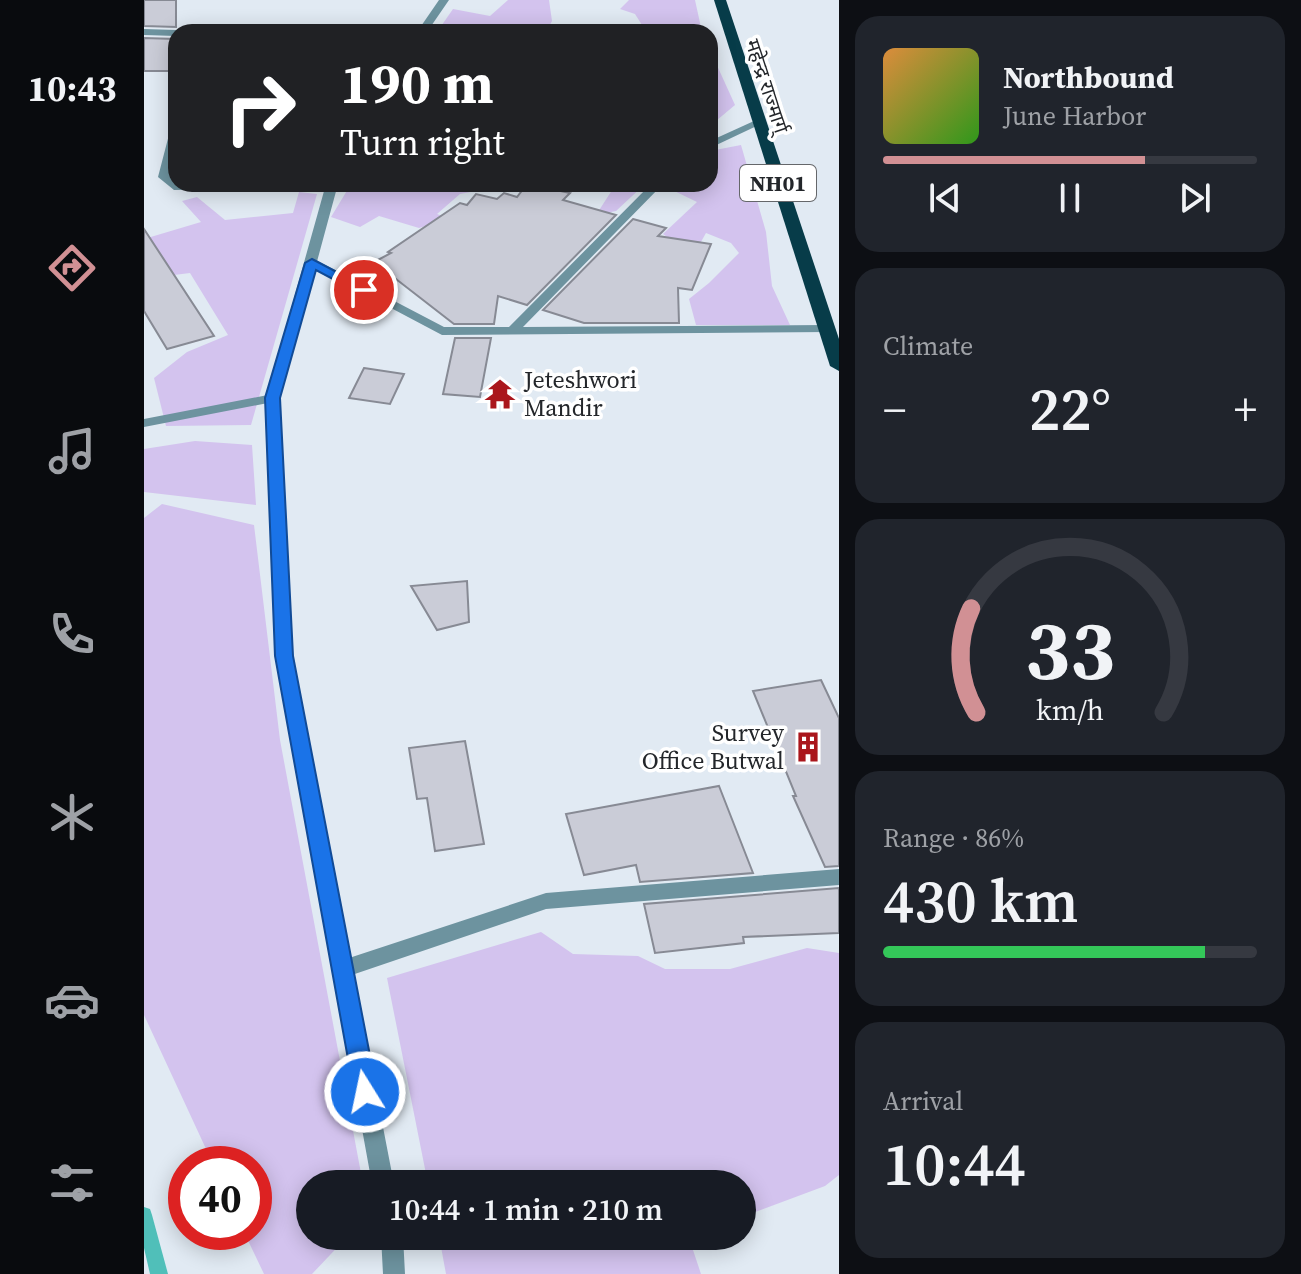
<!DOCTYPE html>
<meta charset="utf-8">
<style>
:root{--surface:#171b24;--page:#20242c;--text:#f1f3f6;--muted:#9ea1a6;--line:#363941;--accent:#d19094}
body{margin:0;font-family:"Source Serif 4","Noto Sans Devanagari",serif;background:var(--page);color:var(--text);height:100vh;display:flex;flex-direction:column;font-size:30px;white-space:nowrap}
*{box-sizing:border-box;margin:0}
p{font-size:26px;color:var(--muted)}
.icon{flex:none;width:44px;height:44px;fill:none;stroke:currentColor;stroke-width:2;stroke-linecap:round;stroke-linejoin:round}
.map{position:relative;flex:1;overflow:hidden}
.details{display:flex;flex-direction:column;gap:16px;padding:16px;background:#0d0f14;width:462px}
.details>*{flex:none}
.top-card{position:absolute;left:24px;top:24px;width:550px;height:168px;border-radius:24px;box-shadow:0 4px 20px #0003;background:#202124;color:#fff;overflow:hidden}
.speed{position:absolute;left:24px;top:1146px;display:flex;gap:16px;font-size:40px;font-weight:700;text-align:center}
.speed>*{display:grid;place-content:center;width:104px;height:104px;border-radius:50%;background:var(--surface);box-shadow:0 4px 20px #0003;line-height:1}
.speed .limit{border:12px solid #d22;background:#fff;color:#111}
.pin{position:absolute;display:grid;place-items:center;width:68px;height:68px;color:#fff;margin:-34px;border:4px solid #fff;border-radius:50%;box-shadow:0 2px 8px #0007}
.me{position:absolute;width:88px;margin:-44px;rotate:350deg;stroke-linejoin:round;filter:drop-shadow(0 0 6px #0008)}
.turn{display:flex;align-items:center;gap:28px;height:168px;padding:0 40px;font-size:36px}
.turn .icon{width:104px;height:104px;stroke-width:2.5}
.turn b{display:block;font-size:56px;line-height:68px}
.big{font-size:60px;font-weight:600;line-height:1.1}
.details .widget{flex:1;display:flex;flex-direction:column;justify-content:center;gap:12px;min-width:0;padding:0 28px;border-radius:24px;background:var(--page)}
.details .dial{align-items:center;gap:0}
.dial svg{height:208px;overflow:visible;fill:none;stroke:var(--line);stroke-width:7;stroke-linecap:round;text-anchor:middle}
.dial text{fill:var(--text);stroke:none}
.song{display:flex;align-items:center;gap:24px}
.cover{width:96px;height:96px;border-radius:12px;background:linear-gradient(135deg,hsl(30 70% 55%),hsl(110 70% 35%))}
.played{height:8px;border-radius:4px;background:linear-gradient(90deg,var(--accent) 70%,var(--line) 70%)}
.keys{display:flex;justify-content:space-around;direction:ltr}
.heat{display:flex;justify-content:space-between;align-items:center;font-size:44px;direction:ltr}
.charge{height:12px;border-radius:6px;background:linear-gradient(90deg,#34c759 86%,var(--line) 0)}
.trip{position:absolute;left:152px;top:1170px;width:460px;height:80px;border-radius:40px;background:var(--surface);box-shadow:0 4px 20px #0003;font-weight:600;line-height:80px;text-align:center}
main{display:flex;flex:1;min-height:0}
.menu{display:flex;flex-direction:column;width:144px;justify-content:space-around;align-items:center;background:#090b0e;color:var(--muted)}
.menu .icon{width:56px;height:56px}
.menu .current{color:var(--accent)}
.menu b{font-size:36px;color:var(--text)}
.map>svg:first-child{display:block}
.green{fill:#d3c3ee}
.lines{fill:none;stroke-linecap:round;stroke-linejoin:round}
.stream{fill:#50bfb9;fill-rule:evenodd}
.building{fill:#caccd7;stroke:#878a94;stroke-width:2}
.minor{fill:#6d939f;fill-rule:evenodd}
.tertiary{fill:#6d939f;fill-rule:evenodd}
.trunk{fill:#073c49;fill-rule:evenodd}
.route{fill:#1a73e8;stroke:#114b97;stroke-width:2}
.labels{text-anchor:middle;stroke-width:7;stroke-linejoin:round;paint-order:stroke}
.far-street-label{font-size:20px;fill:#23262a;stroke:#fff}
.shield{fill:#fff;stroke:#65676a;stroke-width:2}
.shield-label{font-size:22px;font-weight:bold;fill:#23262a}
.poi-label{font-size:24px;fill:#23262a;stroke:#fff;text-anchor:start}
</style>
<main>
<nav class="menu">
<b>10:43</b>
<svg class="icon current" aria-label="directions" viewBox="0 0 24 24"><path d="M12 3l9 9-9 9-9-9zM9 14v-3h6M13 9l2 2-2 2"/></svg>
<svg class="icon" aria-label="music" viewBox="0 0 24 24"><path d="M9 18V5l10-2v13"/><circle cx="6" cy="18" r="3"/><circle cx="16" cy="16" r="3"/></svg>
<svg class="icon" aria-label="phone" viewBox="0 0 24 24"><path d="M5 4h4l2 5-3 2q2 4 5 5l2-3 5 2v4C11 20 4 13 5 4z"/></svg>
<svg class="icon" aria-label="climate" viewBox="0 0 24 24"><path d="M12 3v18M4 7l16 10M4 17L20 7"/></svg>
<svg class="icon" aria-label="car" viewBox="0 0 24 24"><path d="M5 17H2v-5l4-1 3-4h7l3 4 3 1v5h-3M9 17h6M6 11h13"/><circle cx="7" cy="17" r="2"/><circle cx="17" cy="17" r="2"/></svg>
<svg class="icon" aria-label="filters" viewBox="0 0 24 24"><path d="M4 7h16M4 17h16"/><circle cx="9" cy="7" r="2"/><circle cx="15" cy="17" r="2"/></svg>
</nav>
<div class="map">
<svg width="695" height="1274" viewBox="0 0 695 1274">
<rect width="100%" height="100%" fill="#e1eaf3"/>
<path class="green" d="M 364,0 L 405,0 L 408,21 L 402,32 L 293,32 L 309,9 L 346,16 Z
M 485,0 L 551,0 L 558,32 L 488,32 L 498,25 L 491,14 L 476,9 Z
M 566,50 L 591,105 L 566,126 Z
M 597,145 L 622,232 L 628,286 L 646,325 L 552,325 L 545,299 L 565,283 L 595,253 L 587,243 L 562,233 L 549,256 L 519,234 L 553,202 L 520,186 L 566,184 L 566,151 Z
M 207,184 L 368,184 L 316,194 L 293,214 L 306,219 L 275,228 L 235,216 L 216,227 L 187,217 Z
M 472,184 L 501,184 L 472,211 L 452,215 Z
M 155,192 L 173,194 L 107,425 L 22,426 L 10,378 L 43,352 L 84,335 L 46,273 L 6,278 L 0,239 L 57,222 L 38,201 L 53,197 L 81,220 L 149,213 Z
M 51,441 L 108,445 L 112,505 L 0,492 L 0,449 Z
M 18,504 L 110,525 L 136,740 L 219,1184 L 166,1184 L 166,1236 L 204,1236 L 168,1274 L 120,1274 L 100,1232 L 110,1232 L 110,1164 L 69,1164 L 0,1015 L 0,518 Z
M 397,932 L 429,954 L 494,956 L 521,969 L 586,969 L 663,948 L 695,953 L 695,1175 L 681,1186 L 598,1217 L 598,1184 L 284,1184 L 243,978 Z
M 295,1236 L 548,1236 L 545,1238 L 557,1274 L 302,1274 Z"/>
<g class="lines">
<path class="stream" d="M 0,1207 L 6,1209 L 8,1215 L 24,1274 L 6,1274 L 0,1248 Z"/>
</g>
<path class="building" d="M 0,0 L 32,0 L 32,27 L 0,26 Z
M 0,38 L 32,39 L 32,71 L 0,71 Z
M 383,184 L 426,193 L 419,200 L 472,215 L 383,305 L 354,296 L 350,324 L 310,324 L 230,262 L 247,253 L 244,252 L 316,203 L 323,205 L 332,194 L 353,199 L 360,193 L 373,197 Z
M 489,219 L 522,228 L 514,236 L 567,244 L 548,290 L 534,288 L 535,323 L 440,323 L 399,310 Z
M 0,229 L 70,336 L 23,349 L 0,311 Z
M 311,338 L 347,338 L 336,397 L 299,394 Z
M 220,368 L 260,374 L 246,404 L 205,398 Z
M 323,581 L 325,622 L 293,630 L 267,586 Z
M 677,680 L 695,718 L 695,866 L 681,867 L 649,796 L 652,796 L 609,691 Z
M 321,741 L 340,844 L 291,851 L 283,798 L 273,799 L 265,748 Z
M 575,786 L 609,873 L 496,882 L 492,865 L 440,875 L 422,814 Z
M 695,888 L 695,933 L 599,937 L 600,943 L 511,953 L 500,904 Z"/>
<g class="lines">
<path class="minor" d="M 0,29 L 32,30 L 36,32 L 32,32 L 32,36 L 0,35 Z
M 610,121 L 619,123 L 566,148 L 566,141 Z
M 32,124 L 32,149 L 26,176 L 32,184 L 193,184 L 187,187 L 30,190 L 14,177 L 27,127 Z
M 507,184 L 519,184 L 379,327 L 681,325 L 685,326 L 685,332 L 298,335 L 162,263 L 168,259 L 172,260 L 300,327 L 365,327 Z
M 129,394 L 134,395 L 134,401 L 0,427 L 0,419 Z
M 695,869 L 695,885 L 402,909 L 199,978 L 192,975 L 189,969 L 192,963 L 199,960 L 402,893 Z"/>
<path class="tertiary" d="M 295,0 L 305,0 L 283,32 L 273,32 Z
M 182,184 L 194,184 L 136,398 L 148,656 L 250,1184 L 228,1184 L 132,656 L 122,398 Z
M 237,1236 L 259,1236 L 261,1274 L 239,1274 Z"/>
<path class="trunk" d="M 570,0 L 582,0 L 695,339 L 695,371 L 686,366 Z"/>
</g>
<path class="route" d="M 168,259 L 227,290 L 215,293 L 172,270 L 136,398 L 149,656 L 233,1092 L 230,1100 L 221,1103 L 213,1100 L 210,1092 L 131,656 L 121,398 L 161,263 Z"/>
<defs>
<g id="temple-bare" transform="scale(2.4)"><path d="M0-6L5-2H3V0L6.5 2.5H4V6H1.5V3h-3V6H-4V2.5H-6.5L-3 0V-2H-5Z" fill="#aa161c" stroke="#fff" stroke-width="2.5" paint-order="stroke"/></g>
<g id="building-bare" transform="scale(2.4)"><path d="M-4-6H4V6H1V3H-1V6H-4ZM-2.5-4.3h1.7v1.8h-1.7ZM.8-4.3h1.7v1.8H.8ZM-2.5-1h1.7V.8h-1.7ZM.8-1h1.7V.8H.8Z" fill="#aa161c" stroke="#fff" stroke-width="2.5" paint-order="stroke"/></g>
</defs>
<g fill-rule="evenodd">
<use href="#temple-bare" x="356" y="394"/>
<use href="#building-bare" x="664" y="747"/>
</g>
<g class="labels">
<g class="far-street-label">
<text transform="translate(623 86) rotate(72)" y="7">महेन्द्र राज्मार्ग्</text>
</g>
<rect class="shield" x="596" y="165" width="76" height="36" rx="6"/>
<g class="shield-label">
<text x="634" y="191">NH01</text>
</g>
<g class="poi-label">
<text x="380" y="388">Jeteshwori<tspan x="380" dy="28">Mandir</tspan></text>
<text x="640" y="741" text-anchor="end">Survey<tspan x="640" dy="28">Office Butwal</tspan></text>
</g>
</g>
</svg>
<div class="speed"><div class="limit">40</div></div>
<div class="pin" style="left:220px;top:290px;background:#d93025"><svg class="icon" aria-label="arrive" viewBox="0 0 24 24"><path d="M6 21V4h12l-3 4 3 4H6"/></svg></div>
<svg class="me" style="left:221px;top:1092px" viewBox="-20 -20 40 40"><circle r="17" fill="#1a73e8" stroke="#fff" stroke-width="3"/><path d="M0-11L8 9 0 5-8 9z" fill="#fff"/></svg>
<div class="trip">10:44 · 1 min · 210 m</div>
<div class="top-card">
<div class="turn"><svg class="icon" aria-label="right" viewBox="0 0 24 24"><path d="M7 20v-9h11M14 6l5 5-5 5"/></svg><div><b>190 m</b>Turn right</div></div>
</div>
</div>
<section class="details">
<div class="widget">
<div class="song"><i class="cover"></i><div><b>Northbound</b><p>June Harbor</p></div></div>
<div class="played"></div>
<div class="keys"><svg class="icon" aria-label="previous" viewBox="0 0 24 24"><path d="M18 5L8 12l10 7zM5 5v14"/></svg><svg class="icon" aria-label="pause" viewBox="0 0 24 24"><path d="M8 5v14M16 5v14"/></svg><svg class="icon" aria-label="next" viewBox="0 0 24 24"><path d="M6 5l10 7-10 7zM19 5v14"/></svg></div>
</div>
<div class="widget"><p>Climate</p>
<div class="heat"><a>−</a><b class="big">22°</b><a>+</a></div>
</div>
<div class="widget dial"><svg viewBox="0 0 100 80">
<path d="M14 69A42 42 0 1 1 86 69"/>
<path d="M14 69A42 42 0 0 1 12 29" stroke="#d19094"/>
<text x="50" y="56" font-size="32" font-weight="700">33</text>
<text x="50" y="72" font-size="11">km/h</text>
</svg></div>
<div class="widget"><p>Range · 86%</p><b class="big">430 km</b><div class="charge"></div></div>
<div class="widget"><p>Arrival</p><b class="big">10:44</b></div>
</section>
</main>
